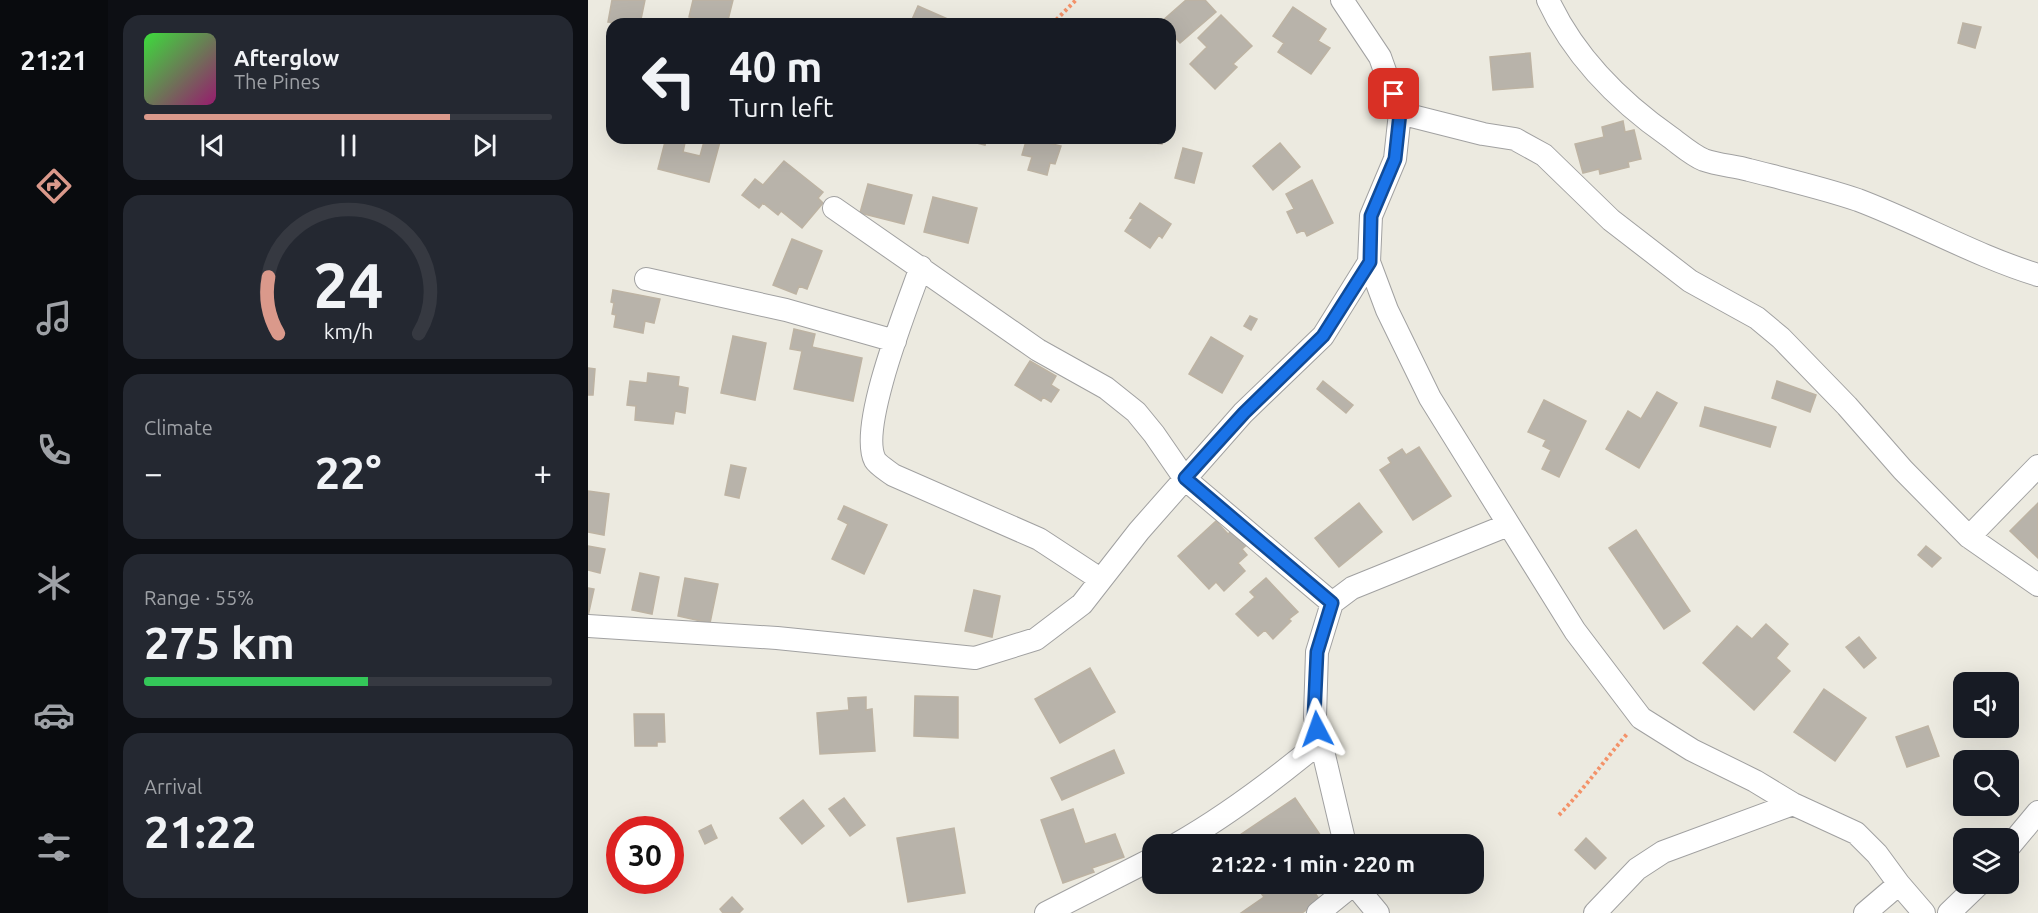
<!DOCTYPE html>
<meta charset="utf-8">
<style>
:root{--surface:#171b24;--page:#242831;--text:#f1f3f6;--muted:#9ea1a6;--line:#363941;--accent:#da998b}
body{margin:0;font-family:Ubuntu,sans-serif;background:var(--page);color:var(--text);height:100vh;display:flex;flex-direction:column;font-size:22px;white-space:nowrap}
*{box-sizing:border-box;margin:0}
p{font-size:20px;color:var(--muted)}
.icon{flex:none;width:33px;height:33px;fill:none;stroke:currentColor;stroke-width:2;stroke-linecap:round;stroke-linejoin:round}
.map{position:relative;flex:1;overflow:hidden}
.side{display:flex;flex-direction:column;gap:15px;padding:15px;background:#0d0f14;width:480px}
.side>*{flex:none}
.hud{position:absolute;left:18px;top:18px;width:570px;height:126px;border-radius:18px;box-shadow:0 6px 24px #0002;background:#171b24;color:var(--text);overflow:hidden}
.fabs{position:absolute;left:1365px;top:672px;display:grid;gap:12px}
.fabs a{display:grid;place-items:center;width:66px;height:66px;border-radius:12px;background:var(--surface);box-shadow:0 6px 24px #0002;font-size:30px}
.speed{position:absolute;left:18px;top:816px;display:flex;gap:12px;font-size:30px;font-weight:700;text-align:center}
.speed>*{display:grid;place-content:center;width:78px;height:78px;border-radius:50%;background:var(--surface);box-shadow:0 6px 24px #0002;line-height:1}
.speed .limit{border:9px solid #d22;background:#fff;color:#111}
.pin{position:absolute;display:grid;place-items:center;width:51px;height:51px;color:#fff;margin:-26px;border-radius:12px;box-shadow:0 3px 9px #0006}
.me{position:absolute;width:66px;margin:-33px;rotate:356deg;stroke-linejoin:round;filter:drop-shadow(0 0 4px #0008)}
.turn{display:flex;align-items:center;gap:21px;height:126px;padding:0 24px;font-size:27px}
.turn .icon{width:78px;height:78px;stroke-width:2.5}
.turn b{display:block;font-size:42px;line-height:51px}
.big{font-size:45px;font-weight:700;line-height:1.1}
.side .tile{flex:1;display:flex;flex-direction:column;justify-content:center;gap:9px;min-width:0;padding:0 21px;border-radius:18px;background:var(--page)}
.side .dial{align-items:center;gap:0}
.dial svg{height:156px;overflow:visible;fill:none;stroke:var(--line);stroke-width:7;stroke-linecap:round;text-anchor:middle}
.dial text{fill:var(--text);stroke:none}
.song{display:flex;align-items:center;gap:18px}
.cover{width:72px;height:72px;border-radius:9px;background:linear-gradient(135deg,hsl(120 70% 55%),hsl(320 70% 35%))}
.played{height:6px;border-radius:3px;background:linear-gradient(90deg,var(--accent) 75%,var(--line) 75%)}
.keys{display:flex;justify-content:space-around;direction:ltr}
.heat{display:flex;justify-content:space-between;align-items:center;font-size:33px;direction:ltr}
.charge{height:9px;border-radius:4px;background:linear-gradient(90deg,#34c759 55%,var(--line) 0)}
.trip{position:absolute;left:554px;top:834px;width:342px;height:60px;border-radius:18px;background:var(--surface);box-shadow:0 6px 24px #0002;font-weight:700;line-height:60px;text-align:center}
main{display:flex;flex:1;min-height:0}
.dock{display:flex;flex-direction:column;width:108px;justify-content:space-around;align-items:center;background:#090b0e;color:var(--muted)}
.dock .icon{width:42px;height:42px}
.dock .on{color:var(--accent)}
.dock b{font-size:27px;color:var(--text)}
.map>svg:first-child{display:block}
.building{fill:#b8b3aa;stroke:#bdb3a3;stroke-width:1.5}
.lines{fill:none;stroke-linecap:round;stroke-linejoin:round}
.street-casing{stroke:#a1a1a1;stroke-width:24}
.path{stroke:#f39269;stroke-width:4;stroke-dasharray:3 3;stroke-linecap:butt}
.street{stroke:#fff;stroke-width:22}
.route-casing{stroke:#114b97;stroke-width:15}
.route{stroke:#1a73e8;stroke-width:10}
</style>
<main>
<nav class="dock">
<b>21:21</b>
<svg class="icon on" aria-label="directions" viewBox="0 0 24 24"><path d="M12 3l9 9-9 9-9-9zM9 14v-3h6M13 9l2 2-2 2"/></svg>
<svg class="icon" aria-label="music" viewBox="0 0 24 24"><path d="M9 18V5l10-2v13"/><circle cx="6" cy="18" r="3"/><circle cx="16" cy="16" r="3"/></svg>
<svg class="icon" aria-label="phone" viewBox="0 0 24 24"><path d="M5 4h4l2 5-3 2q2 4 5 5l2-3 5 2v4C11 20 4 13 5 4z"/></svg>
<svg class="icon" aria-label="climate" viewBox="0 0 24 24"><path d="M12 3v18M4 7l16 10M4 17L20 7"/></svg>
<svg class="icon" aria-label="car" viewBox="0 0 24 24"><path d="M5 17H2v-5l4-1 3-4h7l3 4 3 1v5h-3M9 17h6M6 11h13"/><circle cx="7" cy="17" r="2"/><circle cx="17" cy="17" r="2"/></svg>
<svg class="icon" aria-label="filters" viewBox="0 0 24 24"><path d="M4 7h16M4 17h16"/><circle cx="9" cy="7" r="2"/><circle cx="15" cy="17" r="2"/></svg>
</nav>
<section class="side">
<div class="tile">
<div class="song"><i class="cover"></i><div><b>Afterglow</b><p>The Pines</p></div></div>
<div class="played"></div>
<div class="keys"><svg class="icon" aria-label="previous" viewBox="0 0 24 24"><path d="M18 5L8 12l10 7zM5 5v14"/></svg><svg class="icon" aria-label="pause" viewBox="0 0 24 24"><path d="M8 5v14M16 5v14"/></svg><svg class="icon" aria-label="next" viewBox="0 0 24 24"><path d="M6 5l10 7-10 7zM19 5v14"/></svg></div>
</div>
<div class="tile dial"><svg viewBox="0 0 100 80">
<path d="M14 69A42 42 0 1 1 86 69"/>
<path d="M14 69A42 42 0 0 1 9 40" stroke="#da998b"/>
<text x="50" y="56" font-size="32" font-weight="700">24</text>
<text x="50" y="72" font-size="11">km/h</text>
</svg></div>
<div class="tile"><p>Climate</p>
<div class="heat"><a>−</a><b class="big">22°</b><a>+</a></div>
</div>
<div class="tile"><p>Range · 55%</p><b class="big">275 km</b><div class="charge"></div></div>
<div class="tile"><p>Arrival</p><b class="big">21:22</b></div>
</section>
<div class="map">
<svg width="1450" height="913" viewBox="0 0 1450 913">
<rect width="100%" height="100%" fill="#eceae0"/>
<path class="building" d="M 24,0 L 57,0 L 52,24 L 20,22 Z
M 105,0 L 145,0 L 139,24 L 110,24 L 111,19 L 101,17 Z
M 598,0 L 617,0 L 628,12 L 592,43 L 582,32 L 582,24 L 575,24 L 573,22 Z
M 330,6 L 371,24 L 322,24 Z
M 705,7 L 738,29 L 730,41 L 742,48 L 723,74 L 690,52 L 696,43 L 685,36 Z
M 633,15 L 664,46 L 645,64 L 649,67 L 627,89 L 602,64 L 619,47 L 610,38 Z
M 1375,23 L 1393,27 L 1387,48 L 1370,43 Z
M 942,53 L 945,87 L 905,90 L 902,57 Z
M 1035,121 L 1037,132 L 1046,130 L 1053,159 L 1040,162 L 1041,167 L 1012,174 L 1011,169 L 995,173 L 987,144 L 1016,137 L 1014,127 Z
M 78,138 L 98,138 L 95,152 L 112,156 L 117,138 L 133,138 L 121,182 L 70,169 Z
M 369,138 L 399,138 L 397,145 Z
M 439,138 L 473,146 L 467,164 L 462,163 L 459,175 L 440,170 L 444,157 L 434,155 Z
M 542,138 L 575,138 L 574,144 L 542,140 Z
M 692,143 L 712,167 L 685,190 L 665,166 Z
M 595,148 L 614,153 L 606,183 L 587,178 Z
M 196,161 L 235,192 L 230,198 L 235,203 L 214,228 L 193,211 L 190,215 L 175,203 L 171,208 L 154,195 L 167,179 L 175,185 Z
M 724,180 L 745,223 L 719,236 L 716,230 L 709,233 L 699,212 L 706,209 L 698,194 Z
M 280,184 L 324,195 L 316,224 L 272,213 Z
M 345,197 L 389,208 L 380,243 L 336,232 Z
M 552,203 L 583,224 L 574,238 L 571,235 L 562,248 L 537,231 L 545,219 L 542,218 Z
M 204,239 L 234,251 L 219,289 L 211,286 L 208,294 L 185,285 Z
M 25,290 L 72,299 L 66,323 L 57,321 L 55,333 L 26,327 L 28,315 L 24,314 L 26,303 L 23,302 Z
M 662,316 L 669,319 L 663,330 L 656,326 Z
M 206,329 L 227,334 L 224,347 L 274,358 L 265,401 L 206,389 L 214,351 L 202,349 Z
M 145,336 L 178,343 L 167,400 L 133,393 Z
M 623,337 L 655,356 L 634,393 L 601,374 Z
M 442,361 L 468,376 L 463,385 L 471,390 L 463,402 L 455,397 L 453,401 L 427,385 Z
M 0,368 L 7,369 L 5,395 L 0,395 Z
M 60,373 L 91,377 L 90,386 L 100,388 L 97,413 L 87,411 L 85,424 L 47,420 L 48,406 L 39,405 L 42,381 L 59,383 Z
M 735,381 L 765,405 L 758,413 L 729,389 Z
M 1189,381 L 1228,395 L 1222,412 L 1184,398 Z
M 1069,392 L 1089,403 L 1051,468 L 1018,449 L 1040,411 L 1053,419 Z
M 956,400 L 998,421 L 971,477 L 954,469 L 963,450 L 955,446 L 958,440 L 940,432 Z
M 1117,407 L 1188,427 L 1182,447 L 1112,426 Z
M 831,447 L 863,496 L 825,520 L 792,470 L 803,463 L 800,458 L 814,449 L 818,455 Z
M 143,465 L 158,468 L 151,498 L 137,495 Z
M 0,491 L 21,494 L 16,535 L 0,532 Z
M 771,503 L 794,532 L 751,567 L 727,538 Z
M 1450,503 L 1450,558 L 1422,531 Z
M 256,506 L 299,525 L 276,574 L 244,559 L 260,524 L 250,519 Z
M 628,521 L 640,534 L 647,528 L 661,543 L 654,549 L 659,555 L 650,563 L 657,571 L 636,591 L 628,582 L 621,589 L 590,556 Z
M 1048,530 L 1102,611 L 1076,629 L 1021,548 Z
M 0,546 L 17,549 L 12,573 L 0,570 Z
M 1338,546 L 1353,558 L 1344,567 L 1330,555 Z
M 52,573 L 71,577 L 64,614 L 44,610 Z
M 97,578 L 130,584 L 122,623 L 90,616 Z
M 678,578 L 710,612 L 701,619 L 703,621 L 685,639 L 677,630 L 670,636 L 648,614 L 667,597 L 662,592 Z
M 0,588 L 6,589 L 0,616 Z
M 386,590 L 412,596 L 404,637 L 377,631 Z
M 1178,624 L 1200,644 L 1188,658 L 1202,671 L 1166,710 L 1115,663 L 1149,626 L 1164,639 Z
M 1271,637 L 1288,658 L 1276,668 L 1258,647 Z
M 502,668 L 527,712 L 472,743 L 447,699 Z
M 1236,689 L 1278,718 L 1247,761 L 1206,732 Z
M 327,696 L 370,697 L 370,738 L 326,736 Z
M 278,697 L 278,710 L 284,709 L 287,751 L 232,754 L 229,713 L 261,710 L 260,698 Z
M 46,714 L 76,714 L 77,742 L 69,742 L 69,746 L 47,746 Z
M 1340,726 L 1351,756 L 1319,767 L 1308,737 Z
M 526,750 L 536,773 L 474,800 L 463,778 Z
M 256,798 L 277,825 L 262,836 L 241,809 Z
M 707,798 L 733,836 L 721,844 L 654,844 L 649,837 Z
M 215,800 L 236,826 L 214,844 L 192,818 Z
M 485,809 L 497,844 L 527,834 L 536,857 L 504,868 L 506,872 L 475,883 L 453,820 Z
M 123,825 L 129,838 L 117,844 L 111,831 Z
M 366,828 L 377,893 L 320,902 L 309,838 Z
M 998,838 L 1018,858 L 1007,869 L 987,850 Z
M 669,884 L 731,884 L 724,889 L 732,900 L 714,913 L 653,913 L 676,897 L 667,885 Z
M 144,897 L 155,909 L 151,913 L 135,913 L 132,909 Z"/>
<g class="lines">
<g class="street-casing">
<path id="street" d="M 754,0 L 792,57 L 812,113 L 807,159 L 783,216 L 781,262 L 799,310 L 842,398 L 987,631 L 1053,718 L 1104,750 L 1167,781 L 1205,804 L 1268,833 L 1289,854 L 1311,884 L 1336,913
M 960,0 C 986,56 1032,102 1082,137 C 1093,145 1104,155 1116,160 C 1130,165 1147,166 1161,170 C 1196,179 1235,188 1270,200 C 1331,223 1388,256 1450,275
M 812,113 L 895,134 L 927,139 L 956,155 L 1023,220 L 1102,281 L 1169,318 L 1193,338 L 1259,406 L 1315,470 L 1381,537 L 1450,585
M 246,208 L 450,350 L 518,388 L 548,412 L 566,434 L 597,479 L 744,603
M 333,267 C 320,304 270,427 287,460 C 290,465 300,471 305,475 L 451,539 L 512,579
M 58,279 L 198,310 L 307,341
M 1381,537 L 1450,466
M 0,626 L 189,638 L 387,658 L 448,639 L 494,604 L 551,531 L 655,413 L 735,336 L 781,262
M 589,844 C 640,815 686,780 732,742
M 757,844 L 727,717 L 729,652 L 744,603 L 764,588 L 920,525
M 1420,848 L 1450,812
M 766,884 L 790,913
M 458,913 L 564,859
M 730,913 L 766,884
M 1007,913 L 1049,869 L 1075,852 L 1205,804
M 1277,913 L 1311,884
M 1361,913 L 1391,884"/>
</g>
<path class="path" d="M 464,24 L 488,0
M 971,815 C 996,789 1016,761 1039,734"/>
<use href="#street" class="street"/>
</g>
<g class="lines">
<g class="route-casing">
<path id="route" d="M 729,729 L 726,717 L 729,652 L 744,603 L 597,478 L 656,413 L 735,336 L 782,262 L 783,216 L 807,159 L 812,113 L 806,94"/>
</g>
<use href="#route" class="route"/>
</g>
</svg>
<div class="fabs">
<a><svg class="icon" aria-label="sound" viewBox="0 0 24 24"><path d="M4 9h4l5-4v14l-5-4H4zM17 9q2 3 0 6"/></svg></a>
<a><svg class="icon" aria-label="search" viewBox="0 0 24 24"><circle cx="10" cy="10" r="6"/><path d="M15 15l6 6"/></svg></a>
<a><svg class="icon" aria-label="layers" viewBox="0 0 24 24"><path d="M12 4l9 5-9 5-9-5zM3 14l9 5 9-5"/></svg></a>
</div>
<div class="speed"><div class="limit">30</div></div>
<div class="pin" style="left:806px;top:94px;background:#d93025"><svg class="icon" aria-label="arrive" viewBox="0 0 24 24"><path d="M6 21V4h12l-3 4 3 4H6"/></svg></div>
<svg class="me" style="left:729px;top:729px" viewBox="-20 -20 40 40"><path d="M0-17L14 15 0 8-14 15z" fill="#1a73e8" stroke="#fff" stroke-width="4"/></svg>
<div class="trip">21:22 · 1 min · 220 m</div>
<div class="hud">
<div class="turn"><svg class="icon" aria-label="left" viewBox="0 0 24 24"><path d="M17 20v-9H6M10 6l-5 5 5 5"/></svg><div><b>40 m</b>Turn left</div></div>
</div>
</div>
</main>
